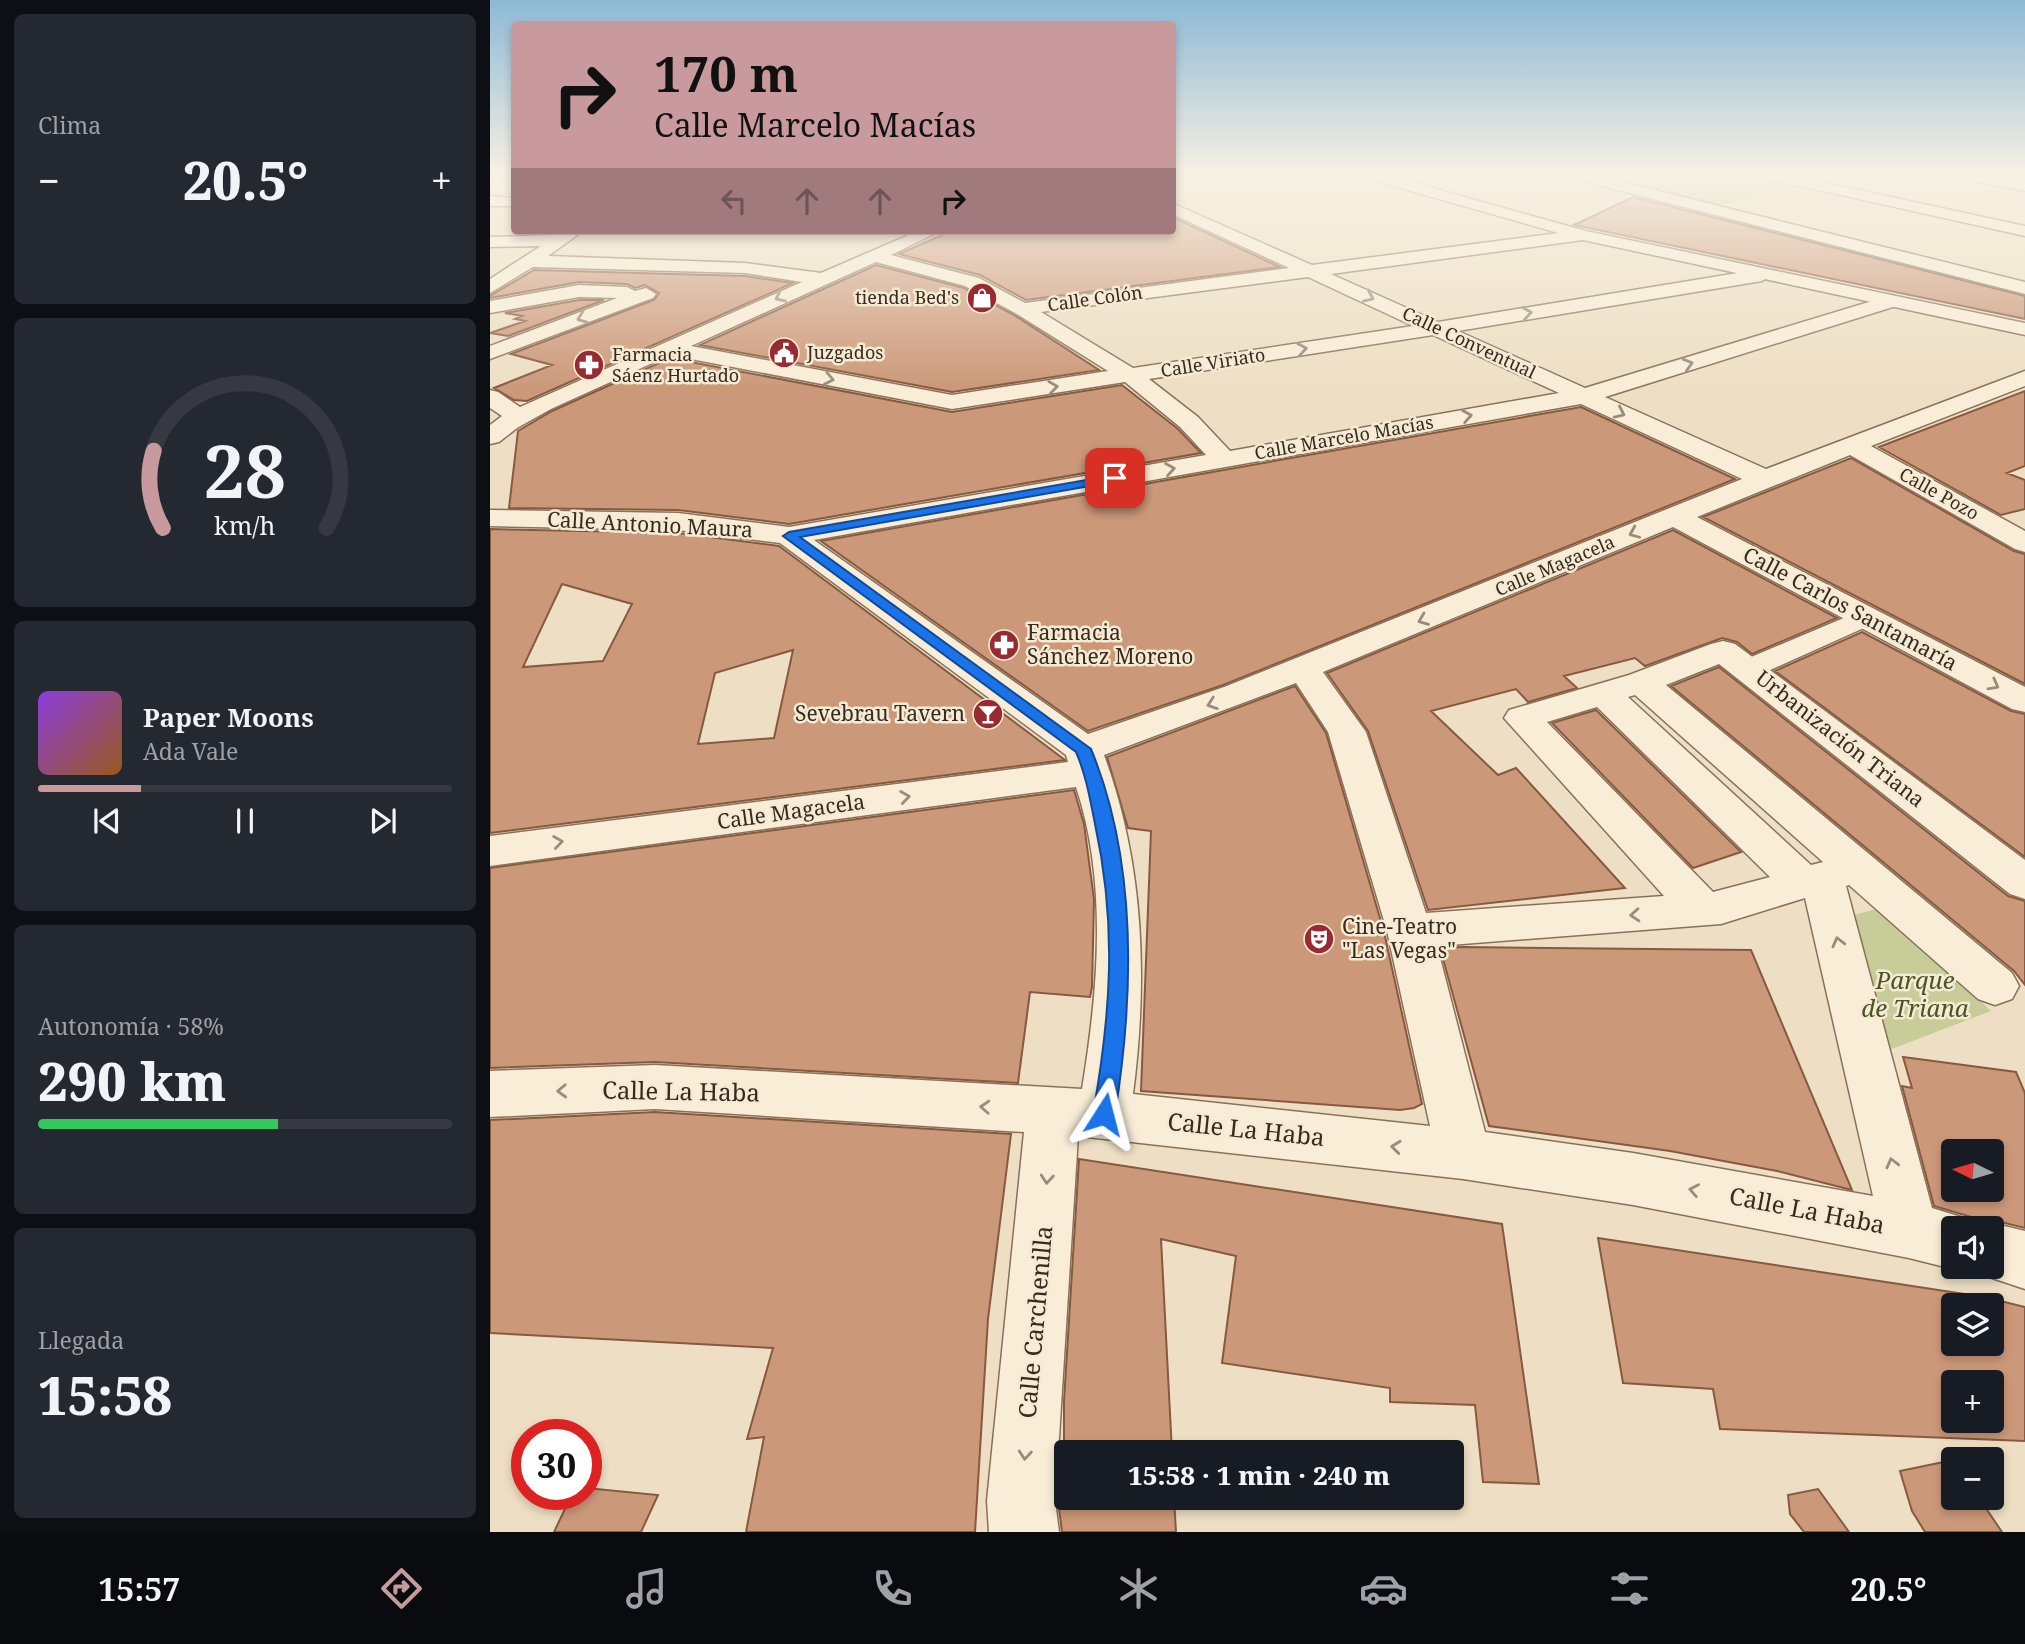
<!DOCTYPE html>
<html lang="es">
<meta charset="utf-8">
<style>
:root{--surface:#171b24;--page:#242831;--text:#f1f3f6;--muted:#9ea1a6;--line:#363941;--accent:#c8999d}
body{margin:0;font-family:"Noto Serif",serif;background:var(--page);color:var(--text);height:100vh;display:flex;flex-direction:column;font-size:26px;white-space:nowrap}
*{box-sizing:border-box;margin:0}
p{font-size:23px;color:var(--muted)}
.icon{flex:none;width:38px;height:38px;fill:none;stroke:currentColor;stroke-width:2;stroke-linecap:round;stroke-linejoin:round}
.map{position:relative;flex:1;overflow:hidden}
.drawer{display:flex;flex-direction:column;gap:14px;padding:14px;background:#0d0f14;width:490px}
.drawer>*{flex:none}
.hud{position:absolute;left:21px;top:21px;width:665px;height:214px;border-radius:7px;box-shadow:0 4px 10px #0003;background:#c8999d;color:#111;overflow:hidden}
.needle{width:46px;rotate:275deg}
.controls{position:absolute;left:1451px;top:1139px;display:grid;gap:14px}
.controls a{display:grid;place-items:center;width:63px;height:63px;border-radius:7px;background:var(--surface);box-shadow:0 4px 10px #0003;font-size:35px}
.speed{position:absolute;left:21px;top:1419px;display:flex;gap:14px;font-size:35px;font-weight:700;text-align:center}
.speed>*{display:grid;place-content:center;width:91px;height:91px;border-radius:50%;background:var(--surface);box-shadow:0 4px 10px #0003;line-height:1}
.speed .limit{border:10px solid #d22;background:#fff;color:#111}
.pin{position:absolute;display:grid;place-items:center;width:60px;height:60px;color:#fff;margin:-30px;border-radius:14px;box-shadow:0 4px 10px #0006}
.me{position:absolute;width:77px;margin:-38px;rotate:9deg;stroke-linejoin:round;filter:drop-shadow(0 0 5px #0008)}
.turn{display:flex;align-items:center;gap:24px;height:147px;padding:0 28px;font-size:32px}
.turn .icon{width:91px;height:91px;stroke-width:2.5}
.turn b{display:block;font-size:49px;line-height:60px}
.lanes{display:flex;align-items:center;height:66px;padding:0 28px;background:#0003;justify-content:center;gap:35px;direction:ltr}
.lanes .off{opacity:.35}
.big{font-size:52px;font-weight:800;line-height:1.1}
.drawer .tile{flex:1;display:flex;flex-direction:column;justify-content:center;gap:10px;min-width:0;padding:0 24px;border-radius:10px;background:var(--page)}
.drawer .dial{align-items:center;gap:0}
.dial svg{height:182px;overflow:visible;fill:none;stroke:var(--line);stroke-width:7;stroke-linecap:round;text-anchor:middle}
.dial text{fill:var(--text);stroke:none}
.song{display:flex;align-items:center;gap:21px}
.cover{width:84px;height:84px;border-radius:10px;background:linear-gradient(135deg,hsl(270 70% 55%),hsl(30 70% 35%))}
.played{height:7px;border-radius:4px;background:linear-gradient(90deg,var(--accent) 25%,var(--line) 25%)}
.keys{display:flex;justify-content:space-around;direction:ltr}
.heat{display:flex;justify-content:space-between;align-items:center;font-size:38px;direction:ltr}
.charge{height:10px;border-radius:5px;background:linear-gradient(90deg,#34c759 58%,var(--line) 0)}
.trip{position:absolute;left:564px;top:1440px;width:410px;height:70px;border-radius:7px;background:var(--surface);box-shadow:0 4px 10px #0003;font-weight:800;line-height:70px;text-align:center}
.tabs{display:flex;height:112px;justify-content:space-around;align-items:center;background:#090b0e;color:var(--muted)}
.tabs .icon{width:49px;height:49px}
.tabs .current{color:var(--accent)}
.tabs b{font-size:32px;color:var(--text)}
main{display:flex;flex:1;min-height:0}
.map>svg:first-child{display:block}
.green{fill:#c8cc98}
.building{fill:#cc987a;stroke:#875940;stroke-width:2;fill-rule:evenodd}
.lines{fill:none;stroke-linecap:round;stroke-linejoin:round}
.pedestrian-casing{stroke:#88715a;stroke-width:3}
.minor-casing{stroke:#88715a;stroke-width:3}
.tertiary-casing{stroke:#88715a;stroke-width:3}
.pedestrian{fill:#f9edd7;fill-rule:evenodd}
.minor{fill:#f9edd7;fill-rule:evenodd}
.tertiary{fill:#f9edd7;fill-rule:evenodd}
.oneway{stroke:#988c7a}
.route{fill:#1a73e8;stroke:#114b97;stroke-width:2}
.labels{text-anchor:middle;stroke-width:5;stroke-linejoin:round;paint-order:stroke}
.far-poi-label{font-size:18px;fill:#382a1e;stroke:#f5ead3;text-anchor:start}
.far-street-label{font-size:18px;fill:#382a1e;stroke:#f5ead3}
.street-label{font-size:21px;fill:#382a1e;stroke:#f5ead3}
.poi-label{font-size:21px;fill:#382a1e;stroke:#f5ead3;text-anchor:start}
.near-park-label{font-size:24px;font-style:italic;fill:#4b5425;stroke:#f5ead3}
.near-street-label{font-size:24px;fill:#382a1e;stroke:#f5ead3}
</style>
<main>
<section class="drawer">
<div class="tile"><p>Clima</p>
<div class="heat"><a>−</a><b class="big">20.5°</b><a>+</a></div>
</div>
<div class="tile dial"><svg viewBox="0 0 100 80">
<path d="M14 69A42 42 0 1 1 86 69"/>
<path d="M14 69A42 42 0 0 1 10 35" stroke="#c8999d"/>
<text x="50" y="56" font-size="32" font-weight="700">28</text>
<text x="50" y="72" font-size="11">km/h</text>
</svg></div>
<div class="tile">
<div class="song"><i class="cover"></i><div><b>Paper Moons</b><p>Ada Vale</p></div></div>
<div class="played"></div>
<div class="keys"><svg class="icon" aria-label="previous" viewBox="0 0 24 24"><path d="M18 5L8 12l10 7zM5 5v14"/></svg><svg class="icon" aria-label="pause" viewBox="0 0 24 24"><path d="M8 5v14M16 5v14"/></svg><svg class="icon" aria-label="next" viewBox="0 0 24 24"><path d="M6 5l10 7-10 7zM19 5v14"/></svg></div>
</div>
<div class="tile"><p>Autonomía · 58%</p><b class="big">290 km</b><div class="charge"></div></div>
<div class="tile"><p>Llegada</p><b class="big">15:58</b></div>
</section>
<div class="map">
<svg width="1535" height="1532" viewBox="0 0 1535 1532">
<rect width="100%" height="100%" fill="#eedfc4"/>
<path class="green" d="M 1189,173 L 1270,173 L 1322,184 L 1218,208 L 1150,191 Z
M 1394,907 L 1501,1011 L 1399,1050 L 1356,917 Z"/>
<path class="building" d="M 1143,197 L 1535,296 L 1535,319 L 1084,225 Z
M 682,217 L 790,267 L 536,300 L 490,275 L 409,254 L 461,231 L 682,231 Z
M 386,265 L 474,288 L 524,315 L 609,370 L 462,392 L 210,345 Z
M 44,270 L 255,276 L 303,283 L 37,401 L 24,400 L 4,388 L 62,365 L 21,354 L 164,300 L 169,293 L 155,285 L 145,288 L 137,284 L 89,282 L 0,298 L 0,296 Z
M 89,300 L 114,300 L 18,336 L 0,333 L 35,321 L 25,319 L 32,316 L 15,313 Z
M 180,358 L 462,412 L 632,385 L 688,429 L 711,453 L 299,524 L 188,510 L 19,508 L 28,431 L 62,411 Z
M 1535,391 L 1535,466 L 1517,473 L 1535,480 L 1535,509 L 1511,515 L 1389,447 Z
M 1091,407 L 1245,479 L 733,685 L 598,731 L 331,541 Z
M 1361,458 L 1524,551 L 1535,554 L 1535,684 L 1213,517 Z
M 0,529 L 188,533 L 289,546 L 575,760 L 0,833 ZM 72,584 L 142,604 L 113,661 L 33,667 ZM 303,650 L 284,738 L 208,744 L 225,673 Z
M 1183,530 L 1347,618 L 1262,654 L 1247,642 L 1232,638 L 1155,666 L 1145,658 L 1074,676 L 1087,688 L 1038,702 L 1026,689 L 941,711 L 1008,775 L 1026,768 L 1135,888 L 938,910 L 878,731 L 837,673 Z
M 1372,632 L 1521,711 L 1535,714 L 1535,857 L 1285,671 Z
M 1229,667 L 1518,896 L 1535,901 L 1535,985 L 1524,971 L 1181,686 Z
M 805,686 L 836,733 L 894,932 L 932,1104 L 924,1108 L 910,1110 L 651,1091 L 661,831 L 638,828 L 617,757 Z
M 1106,710 L 1251,852 L 1203,868 L 1062,723 Z
M 584,790 L 594,824 L 604,899 L 602,987 L 600,997 L 540,992 L 528,1083 L 165,1062 L 0,1068 L 0,868 Z
M 973,947 L 1261,950 L 1362,1190 L 1287,1171 L 1180,1151 L 999,1126 L 950,948 Z
M 1413,1057 L 1526,1072 L 1535,1093 L 1535,1228 L 1503,1220 L 1489,1224 L 1485,1218 L 1444,1206 L 1412,1086 L 1422,1088 ZM 1463,1152 L 1502,1152 L 1502,1190 L 1463,1190 Z
M 165,1112 L 521,1134 L 498,1319 L 485,1532 L 256,1532 L 274,1437 L 257,1439 L 283,1348 L 0,1333 L 0,1120 Z
M 589,1159 L 1012,1224 L 1049,1484 L 993,1482 L 985,1405 L 900,1402 L 900,1388 L 732,1363 L 746,1256 L 671,1239 L 682,1452 L 576,1452 L 576,1498 L 684,1498 L 686,1532 L 572,1532 L 568,1501 L 571,1449 L 574,1449 L 574,1401 Z
M 1108,1238 L 1494,1297 L 1535,1307 L 1535,1441 L 1230,1429 L 1223,1389 L 1133,1383 ZM 1463,1306 L 1502,1306 L 1502,1344 L 1463,1344 ZM 1463,1382 L 1502,1382 L 1502,1421 L 1463,1421 Z
M 1463,1460 L 1463,1498 L 1489,1498 L 1512,1532 L 1435,1532 L 1422,1511 L 1410,1471 Z
M 96,1488 L 168,1495 L 151,1532 L 64,1532 L 82,1494 L 96,1494 Z
M 1328,1489 L 1359,1532 L 1314,1532 L 1300,1514 L 1298,1495 Z"/>
<g class="lines">
<g class="pedestrian-casing">
<path id="pedestrian" d="M 1375,609 L 1385,611 L 1389,617 L 1385,623 L 1269,675 L 1258,678 L 1247,675 L 1243,669 L 1247,663 Z"/>
</g>
<g class="minor-casing">
<path id="minor" d="M 1071,173 L 1096,173 L 1535,282 L 1535,294 L 1073,176 Z
M 1263,173 L 1290,173 L 1535,226 L 1535,236 L 1270,177 Z
M 1456,173 L 1486,173 L 1535,183 L 1535,191 L 1463,177 Z
M 0,196 L 24,198 L 24,206 L 0,206 Z
M 682,203 L 822,265 L 1093,230 L 1101,235 L 1093,240 L 841,274 L 948,322 L 1272,269 L 1281,275 L 1272,281 L 968,331 L 1095,388 L 1392,298 L 1406,298 L 1409,302 L 1406,306 L 1115,397 L 1276,469 L 1535,371 L 1535,386 L 1381,446 L 1535,531 L 1535,552 L 1525,549 L 1360,455 L 1207,517 L 1535,687 L 1535,712 L 1522,709 L 1183,527 L 833,672 L 876,732 L 936,913 L 1174,896 L 1014,718 L 1019,710 L 1139,675 L 1221,644 L 1233,641 L 1245,644 L 1535,860 L 1535,899 L 1520,894 L 1229,664 L 1176,685 L 1522,973 L 1529,986 L 1522,999 L 1505,1005 L 1488,999 L 1359,885 L 1356,886 L 1442,1208 L 1484,1221 L 1487,1228 L 1463,1228 L 1463,1267 L 1468,1267 L 1463,1269 L 1419,1258 L 1143,1205 L 973,1179 L 588,1136 L 565,1501 L 569,1532 L 499,1532 L 497,1501 L 534,1132 L 165,1109 L 0,1117 L 0,1071 L 165,1065 L 592,1089 C 608,992 618,882 586,787 L 0,866 L 0,836 L 578,762 L 576,755 L 290,543 L 188,530 L 0,526 L 0,510 L 188,513 L 299,527 L 716,455 L 690,427 L 635,382 L 462,409 L 180,355 L 61,409 L 27,428 L 9,442 L 0,444 L 0,425 L 12,416 L 0,408 L 0,390 L 8,392 L 30,407 L 312,282 L 255,273 L 43,267 L 0,293 L 0,279 L 51,246 L 0,247 L 0,237 L 68,235 L 74,231 L 93,231 L 58,256 L 255,263 L 331,273 L 428,231 L 450,231 L 401,255 L 489,278 L 535,303 L 799,268 L 682,214 ZM 386,262 L 475,286 L 525,313 L 618,371 L 462,395 L 201,346 ZM 818,277 L 923,326 L 643,368 L 551,312 ZM 943,335 L 1069,393 L 740,451 L 708,417 L 659,379 ZM 1091,404 L 1252,479 L 734,687 L 598,734 L 324,540 ZM 806,683 L 838,732 L 897,931 L 940,1126 L 643,1094 C 658,978 654,864 614,755 ZM 1145,695 L 1333,862 L 1321,865 L 1138,697 ZM 1107,707 L 1280,877 L 1223,892 L 1057,722 ZM 1315,898 L 1383,1196 L 1143,1153 L 995,1132 L 947,946 L 1231,924 Z
M 89,285 L 137,287 L 145,291 L 156,288 L 166,294 L 163,298 L 0,359 L 0,346 L 127,298 L 89,297 L 0,313 L 0,301 Z
M 1502,1223 L 1535,1231 L 1535,1289 L 1481,1271 L 1480,1267 L 1502,1267 L 1502,1228 L 1487,1228 Z"/>
</g>
<g class="tertiary-casing">
<path id="tertiary" d="M 866,173 L 889,173 L 1096,231 L 1535,323 L 1535,335 L 1093,240 L 868,176 Z"/>
</g>
<use href="#pedestrian" class="pedestrian"/>
<use href="#minor" class="minor"/>
<use href="#tertiary" class="tertiary"/>
</g>
<defs><path id="oneway-chevron" d="M-2-3.5L2.5 0L-2 3.5" fill="none" stroke-width="1.6" stroke-linecap="round" stroke-linejoin="round" transform="scale(1.75)"/></defs>
<g class="oneway">
<use href="#oneway-chevron" transform="translate(290 297) rotate(156)"/>
<use href="#oneway-chevron" transform="translate(879 297) rotate(24)"/>
<use href="#oneway-chevron" transform="translate(1037 313) rotate(-9)"/>
<use href="#oneway-chevron" transform="translate(92 318) rotate(159)"/>
<use href="#oneway-chevron" transform="translate(812 349) rotate(-9)"/>
<use href="#oneway-chevron" transform="translate(1198 364) rotate(-17)"/>
<use href="#oneway-chevron" transform="translate(339 379) rotate(11)"/>
<use href="#oneway-chevron" transform="translate(563 387) rotate(-8)"/>
<use href="#oneway-chevron" transform="translate(1130 413) rotate(25)"/>
<use href="#oneway-chevron" transform="translate(977 416) rotate(-10)"/>
<use href="#oneway-chevron" transform="translate(680 469) rotate(-10)"/>
<use href="#oneway-chevron" transform="translate(1144 533) rotate(157)"/>
<use href="#oneway-chevron" transform="translate(933 620) rotate(158)"/>
<use href="#oneway-chevron" transform="translate(1504 685) rotate(28)"/>
<use href="#oneway-chevron" transform="translate(722 704) rotate(161)"/>
<use href="#oneway-chevron" transform="translate(415 797) rotate(-8)"/>
<use href="#oneway-chevron" transform="translate(68 842) rotate(-8)"/>
<use href="#oneway-chevron" transform="translate(1145 915) rotate(176)"/>
<use href="#oneway-chevron" transform="translate(1348 942) rotate(-104)"/>
<use href="#oneway-chevron" transform="translate(72 1091) rotate(178)"/>
<use href="#oneway-chevron" transform="translate(495 1107) rotate(-177)"/>
<use href="#oneway-chevron" transform="translate(906 1147) rotate(-174)"/>
<use href="#oneway-chevron" transform="translate(1402 1163) rotate(-104)"/>
<use href="#oneway-chevron" transform="translate(557 1179) rotate(95)"/>
<use href="#oneway-chevron" transform="translate(1204 1190) rotate(-169)"/>
<use href="#oneway-chevron" transform="translate(535 1455) rotate(95)"/>
</g>
<linearGradient id="sky" x2="0" y2="1"><stop stop-color="#8db9d5"/><stop offset="0.45" stop-color="#f7f1e4"/><stop offset="1" stop-color="#f7f1e4" stop-opacity="0"/></linearGradient>
<rect width="1535" height="388" fill="url(#sky)"/>
<path class="route" d="M 625,475 L 629,476 L 629,481 L 310,537 L 601,749 C 648,863 644,995 625,1114 L 622,1121 L 614,1124 L 606,1121 L 603,1114 C 621,1013 627,925 605,824 C 600,799 596,775 586,752 L 293,536 L 299,532 Z"/>
<defs>
<g id="shop-disc" transform="scale(1.575)"><circle r="9.5" fill="#972b31" stroke="#f5ead3"/><path d="M-5-2.5h2.3a2.7 3.5 0 0 1 5.4 0H5L5.5 6h-11ZM-1.5-2.5h3a1.5 2.3 0 0 0-3 0Z" fill="#fff"/></g>
<g id="civic-disc" transform="scale(1.575)"><circle r="9.5" fill="#972b31" stroke="#f5ead3"/><path d="M-.6-6.5H3V-4.5H.6V-3L4-1V1h2V6H-6V1h2V-1L-.6-3ZM-1.2 2.5V6h2.4V2.5Z" fill="#fff"/></g>
<g id="pharmacy-disc" transform="scale(1.575)"><circle r="9.5" fill="#972b31" stroke="#f5ead3"/><path d="M-2-6h4v4h4v4h-4v4h-4v-4h-4v-4h4Z" fill="#fff"/></g>
<g id="bar-disc" transform="scale(1.575)"><circle r="9.5" fill="#972b31" stroke="#f5ead3"/><path d="M-6-5H6L.8 .8V4.5H3.5V6h-7V4.5H-.8V.8Z" fill="#fff"/></g>
<g id="theatre-disc" transform="scale(1.575)"><circle r="9.5" fill="#972b31" stroke="#f5ead3"/><path d="M-5-5.5Q0-4 5-5.5V0Q5 5 0 6Q-5 5-5 0ZM-3.3-2.5H-1v1.5H-3.3ZM1-2.5H3.3v1.5H1ZM-2.8 1Q0 5.5 2.8 1Z" fill="#fff"/></g>
</defs>
<g fill-rule="evenodd">
<use href="#shop-disc" x="492" y="298"/>
<use href="#civic-disc" x="294" y="353"/>
<use href="#pharmacy-disc" x="99" y="365"/>
<use href="#pharmacy-disc" x="514" y="645"/>
<use href="#bar-disc" x="498" y="714"/>
<use href="#theatre-disc" x="829" y="939"/>
</g>
<g class="labels">
<g class="far-poi-label">
<text x="469" y="304" text-anchor="end">tienda Bed's</text>
<text x="317" y="359">Juzgados</text>
<text x="122" y="361">Farmacia<tspan x="122" dy="21">Sáenz Hurtado</tspan></text>
</g>
<g class="far-street-label">
<text transform="translate(605 299) rotate(-8)" y="6">Calle Colón</text>
<text transform="translate(979 343) rotate(25)" y="6">Calle Conventual</text>
<text transform="translate(723 363) rotate(-9)" y="6">Calle Viriato</text>
<text transform="translate(854 438) rotate(-10)" y="6">Calle Marcelo Macías</text>
<text transform="translate(1449 494) rotate(29)" y="6">Calle Pozo</text>
<text transform="translate(1065 566) rotate(-23)" y="6">Calle Magacela</text>
</g>
<g class="street-label">
<text transform="translate(160 525) rotate(3)" y="7">Calle Antonio Maura</text>
<text transform="translate(1360 609) rotate(28)" y="7">Calle Carlos Santamaría</text>
<text transform="translate(1350 739) rotate(38)" y="7">Urbanización Triana</text>
<text transform="translate(301 812) rotate(-8)" y="7">Calle Magacela</text>
</g>
<g class="poi-label">
<text x="537" y="640">Farmacia<tspan x="537" dy="24">Sánchez Moreno</tspan></text>
<text x="475" y="721" text-anchor="end">Sevebrau Tavern</text>
<text x="852" y="934">Cine-Teatro<tspan x="852" dy="24">"Las Vegas"</tspan></text>
</g>
<g class="near-park-label">
<text x="1425" y="989">Parque<tspan x="1425" dy="28">de Triana</tspan></text>
</g>
<g class="near-street-label">
<text transform="translate(191 1092) rotate(1)" y="8">Calle La Haba</text>
<text transform="translate(756 1130) rotate(6)" y="8">Calle La Haba</text>
<text transform="translate(1317 1211) rotate(11)" y="8">Calle La Haba</text>
<text transform="translate(546 1322) rotate(-85)" y="8">Calle Carchenilla</text>
</g>
</g>
</svg>
<div class="controls">
<a><svg class="needle" viewBox="-14 -14 28 28"><path d="M0-13l5 13h-10z" fill="#e53935"/><path d="M0 13l5-13h-10z" fill="#9ea1a6"/></svg></a>
<a><svg class="icon" aria-label="sound" viewBox="0 0 24 24"><path d="M4 9h4l5-4v14l-5-4H4zM17 9q2 3 0 6"/></svg></a>
<a><svg class="icon" aria-label="layers" viewBox="0 0 24 24"><path d="M12 4l9 5-9 5-9-5zM3 14l9 5 9-5"/></svg></a>
<a>+</a>
<a>−</a>
</div>
<div class="speed"><div class="limit">30</div></div>
<div class="pin" style="left:625px;top:478px;background:#d93025"><svg class="icon" aria-label="arrive" viewBox="0 0 24 24"><path d="M6 21V4h12l-3 4 3 4H6"/></svg></div>
<svg class="me" style="left:614px;top:1114px" viewBox="-20 -20 40 40"><path d="M0-17L14 15 0 8-14 15z" fill="#1a73e8" stroke="#fff" stroke-width="4"/></svg>
<div class="trip">15:58 · 1 min · 240 m</div>
<div class="hud">
<div class="turn"><svg class="icon" aria-label="right" viewBox="0 0 24 24"><path d="M7 20v-9h11M14 6l5 5-5 5"/></svg><div><b>170 m</b>Calle Marcelo Macías</div></div>
<div class="lanes"><svg class="icon off" aria-label="left" viewBox="0 0 24 24"><path d="M17 20v-9H6M10 6l-5 5 5 5"/></svg><svg class="icon off" aria-label="ahead" viewBox="0 0 24 24"><path d="M12 20V5M6 11l6-6 6 6"/></svg><svg class="icon off" aria-label="ahead" viewBox="0 0 24 24"><path d="M12 20V5M6 11l6-6 6 6"/></svg><svg class="icon" aria-label="right" viewBox="0 0 24 24"><path d="M7 20v-9h11M14 6l5 5-5 5"/></svg></div>
</div>
</div>
</main>
<nav class="tabs">
<b>15:57</b>
<svg class="icon current" aria-label="directions" viewBox="0 0 24 24"><path d="M12 3l9 9-9 9-9-9zM9 14v-3h6M13 9l2 2-2 2"/></svg>
<svg class="icon" aria-label="music" viewBox="0 0 24 24"><path d="M9 18V5l10-2v13"/><circle cx="6" cy="18" r="3"/><circle cx="16" cy="16" r="3"/></svg>
<svg class="icon" aria-label="phone" viewBox="0 0 24 24"><path d="M5 4h4l2 5-3 2q2 4 5 5l2-3 5 2v4C11 20 4 13 5 4z"/></svg>
<svg class="icon" aria-label="climate" viewBox="0 0 24 24"><path d="M12 3v18M4 7l16 10M4 17L20 7"/></svg>
<svg class="icon" aria-label="car" viewBox="0 0 24 24"><path d="M5 17H2v-5l4-1 3-4h7l3 4 3 1v5h-3M9 17h6M6 11h13"/><circle cx="7" cy="17" r="2"/><circle cx="17" cy="17" r="2"/></svg>
<svg class="icon" aria-label="filters" viewBox="0 0 24 24"><path d="M4 7h16M4 17h16"/><circle cx="9" cy="7" r="2"/><circle cx="15" cy="17" r="2"/></svg>
<b>20.5°</b>
</nav>
